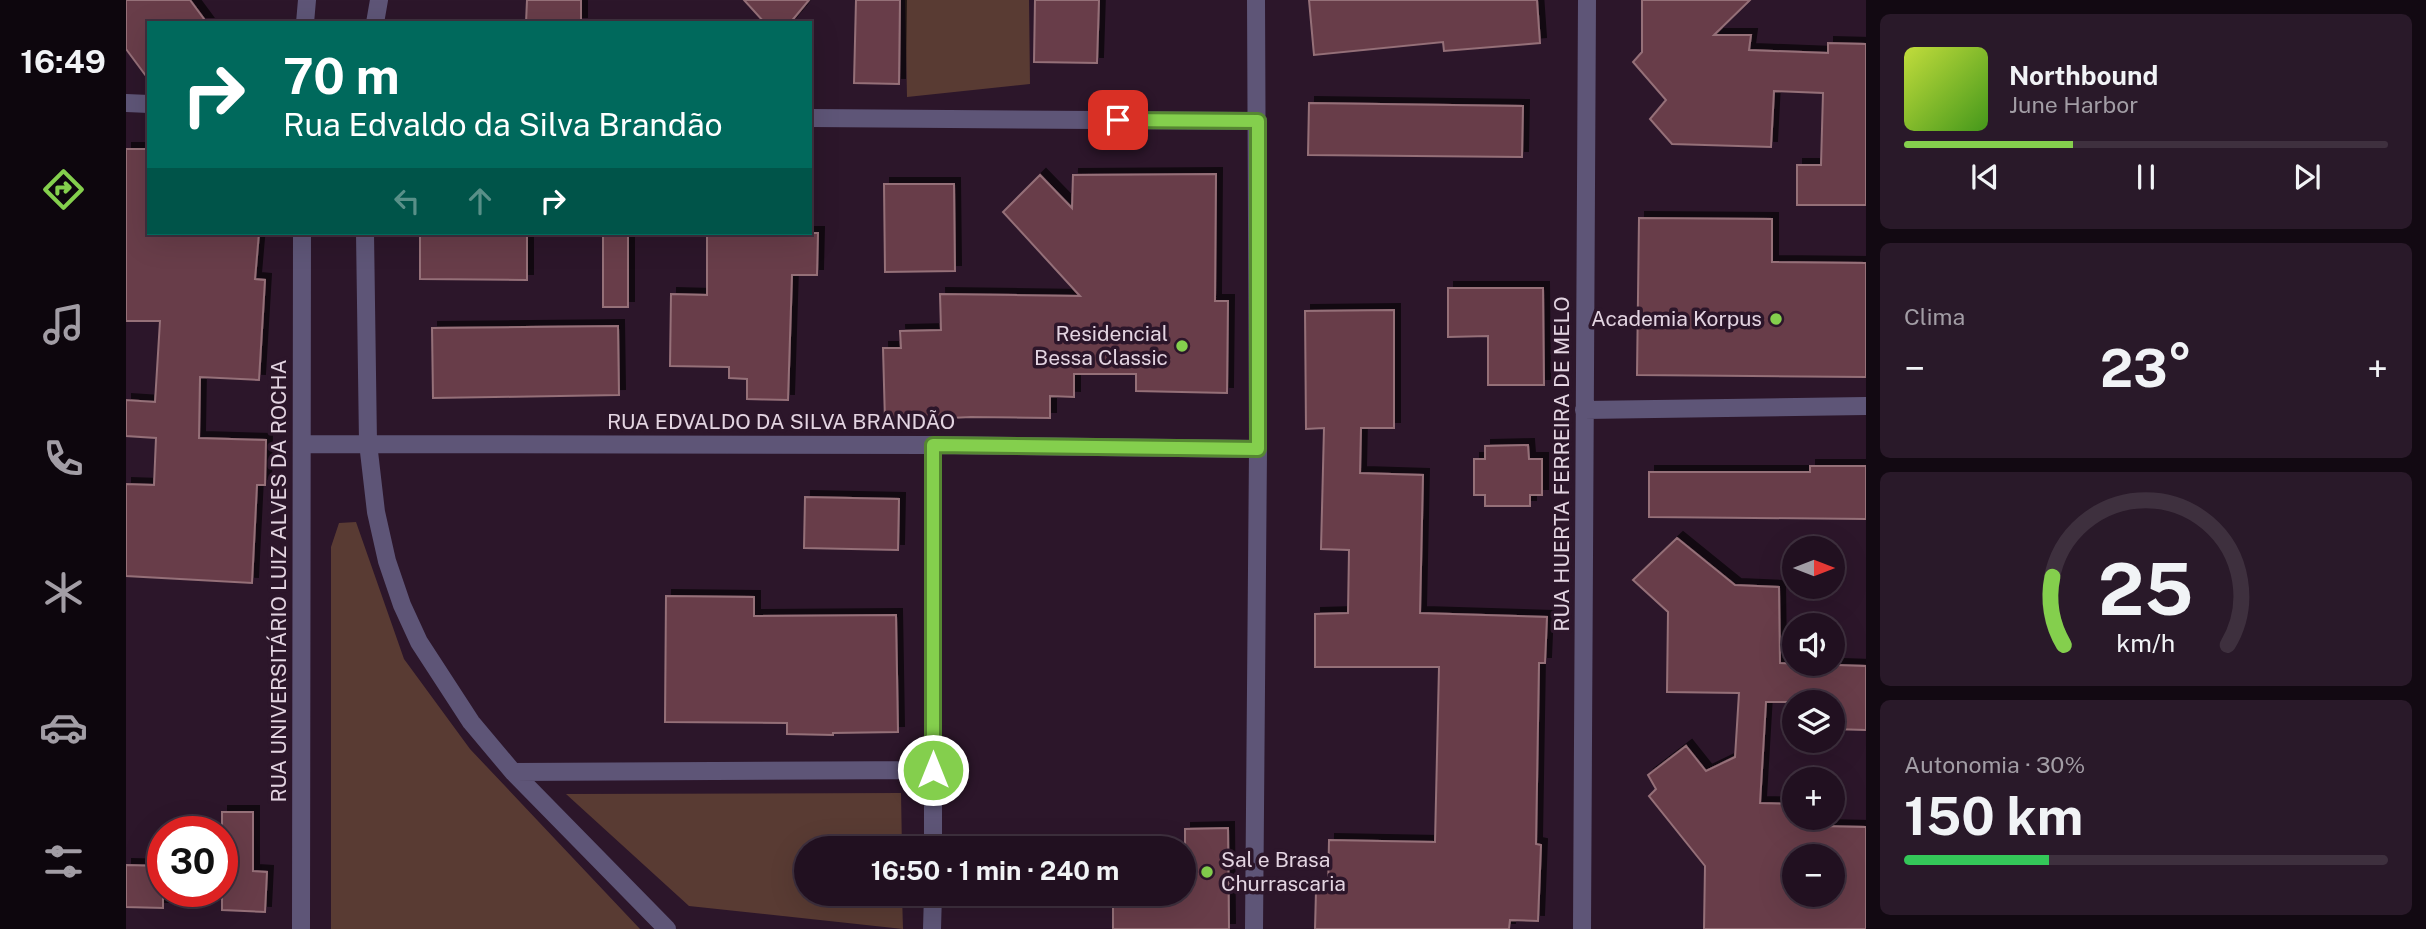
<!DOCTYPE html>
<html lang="pt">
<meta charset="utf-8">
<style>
:root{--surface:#211020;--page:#291929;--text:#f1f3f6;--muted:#a29da5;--line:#3e303e;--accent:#84cf4d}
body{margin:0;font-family:"Public Sans",sans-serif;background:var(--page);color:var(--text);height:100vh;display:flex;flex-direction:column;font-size:26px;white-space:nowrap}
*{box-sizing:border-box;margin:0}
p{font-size:23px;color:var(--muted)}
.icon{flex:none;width:38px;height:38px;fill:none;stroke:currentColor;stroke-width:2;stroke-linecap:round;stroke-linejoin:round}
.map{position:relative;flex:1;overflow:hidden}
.sheet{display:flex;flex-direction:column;gap:14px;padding:14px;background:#120912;width:560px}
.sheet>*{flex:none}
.top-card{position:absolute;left:21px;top:21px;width:665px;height:214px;border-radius:0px;box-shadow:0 7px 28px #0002,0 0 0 2px var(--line);background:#00695c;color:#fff;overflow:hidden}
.needle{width:46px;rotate:90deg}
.buttons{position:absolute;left:1656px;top:536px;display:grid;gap:14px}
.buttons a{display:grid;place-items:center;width:63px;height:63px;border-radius:50%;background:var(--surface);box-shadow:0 7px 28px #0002,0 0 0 2px var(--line);font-size:35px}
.speed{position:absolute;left:21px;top:816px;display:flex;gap:14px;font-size:35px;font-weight:700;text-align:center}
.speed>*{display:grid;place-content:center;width:91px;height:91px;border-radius:50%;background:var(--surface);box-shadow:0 7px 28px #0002,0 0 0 2px var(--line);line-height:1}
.speed .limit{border:10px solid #d22;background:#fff;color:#111}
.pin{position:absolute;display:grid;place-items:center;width:60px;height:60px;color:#fff;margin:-30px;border-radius:14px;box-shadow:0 4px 10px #0006}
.me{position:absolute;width:77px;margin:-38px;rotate:0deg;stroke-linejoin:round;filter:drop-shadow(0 0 5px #0008)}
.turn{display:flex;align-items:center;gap:24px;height:147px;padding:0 21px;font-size:32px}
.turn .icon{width:91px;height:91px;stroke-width:2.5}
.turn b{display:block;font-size:49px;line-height:60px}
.lanes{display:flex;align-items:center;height:66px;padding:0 21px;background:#0003;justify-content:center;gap:35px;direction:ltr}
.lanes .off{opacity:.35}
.big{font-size:52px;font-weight:700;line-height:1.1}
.sheet .tile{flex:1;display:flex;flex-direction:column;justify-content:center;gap:10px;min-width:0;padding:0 24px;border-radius:10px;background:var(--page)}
.sheet .dial{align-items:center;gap:0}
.dial svg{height:182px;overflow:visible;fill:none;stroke:var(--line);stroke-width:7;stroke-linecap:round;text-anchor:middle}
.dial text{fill:var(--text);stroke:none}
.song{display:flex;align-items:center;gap:21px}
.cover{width:84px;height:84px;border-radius:10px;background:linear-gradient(135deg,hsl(70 70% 55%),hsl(100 70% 35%))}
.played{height:7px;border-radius:4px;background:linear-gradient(90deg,var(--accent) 35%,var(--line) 35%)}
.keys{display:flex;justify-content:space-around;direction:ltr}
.heat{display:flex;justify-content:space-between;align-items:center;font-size:38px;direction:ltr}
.charge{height:10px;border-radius:5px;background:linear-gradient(90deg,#34c759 30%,var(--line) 0)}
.trip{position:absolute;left:668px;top:836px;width:402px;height:70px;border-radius:35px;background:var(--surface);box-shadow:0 7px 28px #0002,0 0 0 2px var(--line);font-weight:700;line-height:70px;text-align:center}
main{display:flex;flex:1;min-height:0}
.tab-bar{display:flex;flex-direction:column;width:126px;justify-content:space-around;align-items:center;background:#0d060d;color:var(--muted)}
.tab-bar .icon{width:49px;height:49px}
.tab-bar .current{color:var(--accent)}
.tab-bar b{font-size:32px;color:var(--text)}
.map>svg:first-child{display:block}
.green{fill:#593b33}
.building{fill:#683e4a;stroke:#956f78;stroke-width:2;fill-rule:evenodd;filter:url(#shadow)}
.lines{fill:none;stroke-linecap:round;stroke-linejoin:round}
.street{stroke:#5e5577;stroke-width:18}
.route-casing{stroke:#568732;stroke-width:18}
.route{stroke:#84cf4d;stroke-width:12}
.poi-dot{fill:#84cf4d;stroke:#2c162a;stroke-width:2.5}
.labels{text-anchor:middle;stroke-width:7;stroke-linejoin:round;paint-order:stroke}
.poi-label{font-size:21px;fill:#e3d4e1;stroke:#2c162a;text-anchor:end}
.street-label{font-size:21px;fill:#e3d4e1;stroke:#2c162a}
</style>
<main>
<nav class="tab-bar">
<b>16:49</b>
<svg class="icon current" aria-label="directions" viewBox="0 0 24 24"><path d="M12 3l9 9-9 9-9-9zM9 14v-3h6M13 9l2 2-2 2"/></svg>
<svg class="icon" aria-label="music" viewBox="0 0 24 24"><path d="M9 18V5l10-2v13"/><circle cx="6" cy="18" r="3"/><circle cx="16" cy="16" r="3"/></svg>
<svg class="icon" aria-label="phone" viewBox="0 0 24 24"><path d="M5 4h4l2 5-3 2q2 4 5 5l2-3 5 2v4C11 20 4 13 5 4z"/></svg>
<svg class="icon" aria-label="climate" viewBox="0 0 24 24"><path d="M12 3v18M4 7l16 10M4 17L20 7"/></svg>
<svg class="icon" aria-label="car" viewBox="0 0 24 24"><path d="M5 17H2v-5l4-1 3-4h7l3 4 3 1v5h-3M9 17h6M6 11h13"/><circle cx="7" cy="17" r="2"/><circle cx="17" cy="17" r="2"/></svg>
<svg class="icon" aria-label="filters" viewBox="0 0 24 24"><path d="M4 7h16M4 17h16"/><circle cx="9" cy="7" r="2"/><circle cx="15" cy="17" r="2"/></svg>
</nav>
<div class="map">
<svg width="1740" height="929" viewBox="0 0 1740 929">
<defs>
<filter id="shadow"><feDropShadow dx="6" dy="-6" stdDeviation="0" flood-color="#0009"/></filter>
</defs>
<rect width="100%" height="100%" fill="#2c162a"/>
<path class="green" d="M 779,0 L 903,0 L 904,84 L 781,97 Z
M 230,522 L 278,659 L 344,749 L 514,929 L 205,929 L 205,547 L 213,523 Z
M 775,793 L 776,849 L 681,849 L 681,894 L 776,894 L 777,929 L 563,906 L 440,794 Z"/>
<path class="building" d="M 0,0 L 64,0 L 81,23 L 23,23 L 23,80 L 0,49 Z
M 401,0 L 455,0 L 455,23 L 400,23 Z
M 618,0 L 683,0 L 664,23 L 639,23 Z
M 730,0 L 774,0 L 773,84 L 728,83 Z
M 909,0 L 973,0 L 971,63 L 908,62 Z
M 1183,0 L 1411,0 L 1414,43 L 1318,51 L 1317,42 L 1188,55 Z
M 1516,0 L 1624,0 L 1588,35 L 1625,35 L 1623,50 L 1702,53 L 1702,43 L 1740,44 L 1740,205 L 1671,205 L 1671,165 L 1695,165 L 1697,93 L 1648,91 L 1645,147 L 1546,144 L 1524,119 L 1540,100 L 1507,62 L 1516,52 Z
M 1183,103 L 1397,106 L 1396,157 L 1182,155 Z
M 0,149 L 23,149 L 23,233 L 133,233 L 129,279 L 139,280 L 133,380 L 74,377 L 73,438 L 140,440 L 139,485 L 131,485 L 126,583 L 0,576 L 0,484 L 28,485 L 30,438 L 0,436 L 0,400 L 29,402 L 34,321 L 0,321 Z
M 1090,174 L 1089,301 L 1102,301 L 1101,393 L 1010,391 L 1010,374 L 948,374 L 948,397 L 924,396 L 924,418 L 845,417 L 759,421 L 757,348 L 775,348 L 774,331 L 815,330 L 814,294 L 954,296 L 877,212 L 914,175 L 946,208 L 947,175 Z
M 758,184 L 828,184 L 829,271 L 759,272 Z
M 1513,218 L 1646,219 L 1646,262 L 1740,263 L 1740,377 L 1511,375 Z
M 294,233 L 401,233 L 401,280 L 294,279 Z
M 477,233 L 502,233 L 502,307 L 477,307 Z
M 581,233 L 692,233 L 691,275 L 666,275 L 662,400 L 621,399 L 621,379 L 603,378 L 603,367 L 544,366 L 545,294 L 581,295 Z
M 1322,288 L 1417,288 L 1418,385 L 1362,385 L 1362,336 L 1322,337 Z
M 1268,310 L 1268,428 L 1235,428 L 1234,473 L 1297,475 L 1294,613 L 1421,617 L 1419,663 L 1413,663 L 1410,844 L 1415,845 L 1412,921 L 1384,920 L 1383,929 L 1189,929 L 1190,891 L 1202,891 L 1203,840 L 1309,842 L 1313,667 L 1189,667 L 1189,614 L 1222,613 L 1223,550 L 1195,549 L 1198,428 L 1180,429 L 1179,311 Z
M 492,326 L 493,395 L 307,398 L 306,328 Z
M 1402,445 L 1403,459 L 1416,459 L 1416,495 L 1404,495 L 1404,506 L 1359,506 L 1359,495 L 1348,495 L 1348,459 L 1359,459 L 1359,446 Z
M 1684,466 L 1740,466 L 1740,519 L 1523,517 L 1523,472 L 1684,472 Z
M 679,497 L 773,499 L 772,550 L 678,548 Z
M 1551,538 L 1609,585 L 1653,587 L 1654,663 L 1740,666 L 1740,730 L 1706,729 L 1706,702 L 1640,702 L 1634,803 L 1668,804 L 1668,817 L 1695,817 L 1695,826 L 1740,827 L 1740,929 L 1578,929 L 1579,866 L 1523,796 L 1530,789 L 1522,775 L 1560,746 L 1580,771 L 1609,757 L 1613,693 L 1541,692 L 1542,612 L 1507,580 ZM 1668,856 L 1706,856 L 1706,894 L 1668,894 Z
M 540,596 L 628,597 L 628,616 L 770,615 L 772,732 L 707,733 L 707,735 L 661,734 L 661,723 L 539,722 Z
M 96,812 L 127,812 L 127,871 L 141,872 L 139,912 L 96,910 Z
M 1102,828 L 1103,929 L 987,929 L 987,894 L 1059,894 L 1059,829 Z
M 0,865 L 37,866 L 37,908 L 0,907 Z"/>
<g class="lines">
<path class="street" d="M 179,23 L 181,0
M 249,23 L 253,0
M 0,103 L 23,104
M 684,118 L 1132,121
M 239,233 L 242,443 L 250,512 L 261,561 L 276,605 L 293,642 L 345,722 L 387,772 L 541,929
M 1458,410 L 1740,406
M 177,444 L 807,445 L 1132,449
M 807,445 L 807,849
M 387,772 L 807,770
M 175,929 L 176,233
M 806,929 L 807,894
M 1128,929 L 1132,449 L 1130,0
M 1456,929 L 1461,0"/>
</g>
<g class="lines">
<g class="route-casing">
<path id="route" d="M 807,770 L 807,445 L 1132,449 L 1132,121 L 992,120"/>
</g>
<use href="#route" class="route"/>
</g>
<g class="poi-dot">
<circle cx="1650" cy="319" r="7"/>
<circle cx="1056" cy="346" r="7"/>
<circle cx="1081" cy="872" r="7"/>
</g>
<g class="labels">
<g class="poi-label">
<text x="1636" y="326">Academia Korpus</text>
<text x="1042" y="341">Residencial<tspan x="1042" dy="24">Bessa Classic</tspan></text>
<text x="1095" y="867" text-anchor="start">Sal e Brasa<tspan x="1095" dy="24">Churrascaria</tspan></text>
</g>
<g class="street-label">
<text x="655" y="429">RUA EDVALDO DA SILVA BRANDÃO</text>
<text transform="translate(1436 464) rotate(-90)" y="7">RUA HUERTA FERREIRA DE MELO</text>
<text transform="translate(153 581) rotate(-90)" y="7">RUA UNIVERSITÁRIO LUIZ ALVES DA ROCHA</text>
</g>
</g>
</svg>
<div class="buttons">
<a><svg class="needle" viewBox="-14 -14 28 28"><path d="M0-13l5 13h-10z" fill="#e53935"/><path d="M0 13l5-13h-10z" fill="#a29da5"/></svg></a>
<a><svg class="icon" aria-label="sound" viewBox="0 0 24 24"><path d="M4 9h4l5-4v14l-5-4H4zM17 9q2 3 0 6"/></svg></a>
<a><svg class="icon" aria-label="layers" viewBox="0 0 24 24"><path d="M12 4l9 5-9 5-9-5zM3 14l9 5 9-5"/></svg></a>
<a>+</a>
<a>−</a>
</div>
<div class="speed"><div class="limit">30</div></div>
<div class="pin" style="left:992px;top:120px;background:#d93025"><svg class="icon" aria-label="arrive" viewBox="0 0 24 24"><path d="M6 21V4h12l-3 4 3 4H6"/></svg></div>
<svg class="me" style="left:807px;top:770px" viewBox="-20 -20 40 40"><circle r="17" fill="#84cf4d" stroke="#fff" stroke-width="3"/><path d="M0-11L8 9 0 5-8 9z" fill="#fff"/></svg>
<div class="trip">16:50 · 1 min · 240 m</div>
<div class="top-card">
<div class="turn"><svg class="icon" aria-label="right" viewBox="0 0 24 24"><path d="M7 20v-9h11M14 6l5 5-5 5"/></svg><div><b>70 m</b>Rua Edvaldo da Silva Brandão</div></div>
<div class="lanes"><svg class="icon off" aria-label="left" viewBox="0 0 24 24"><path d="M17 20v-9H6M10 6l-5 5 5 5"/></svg><svg class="icon off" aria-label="ahead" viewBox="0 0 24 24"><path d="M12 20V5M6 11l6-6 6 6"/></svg><svg class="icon" aria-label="right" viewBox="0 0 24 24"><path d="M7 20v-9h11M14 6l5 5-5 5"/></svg></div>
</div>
</div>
<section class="sheet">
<div class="tile">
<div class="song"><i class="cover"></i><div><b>Northbound</b><p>June Harbor</p></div></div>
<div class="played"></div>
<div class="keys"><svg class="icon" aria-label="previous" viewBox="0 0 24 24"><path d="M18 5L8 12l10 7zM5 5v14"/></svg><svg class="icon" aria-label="pause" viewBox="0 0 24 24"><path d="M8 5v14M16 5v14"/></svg><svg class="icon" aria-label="next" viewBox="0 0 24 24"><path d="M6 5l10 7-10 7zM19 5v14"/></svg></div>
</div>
<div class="tile"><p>Clima</p>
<div class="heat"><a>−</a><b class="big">23°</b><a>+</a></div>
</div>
<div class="tile dial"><svg viewBox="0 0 100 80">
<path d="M14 69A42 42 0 1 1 86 69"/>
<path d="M14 69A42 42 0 0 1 9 39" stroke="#84cf4d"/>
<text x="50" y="56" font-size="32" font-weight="700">25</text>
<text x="50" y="72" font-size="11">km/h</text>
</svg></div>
<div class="tile"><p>Autonomia · 30%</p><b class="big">150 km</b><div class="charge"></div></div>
</section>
</main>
